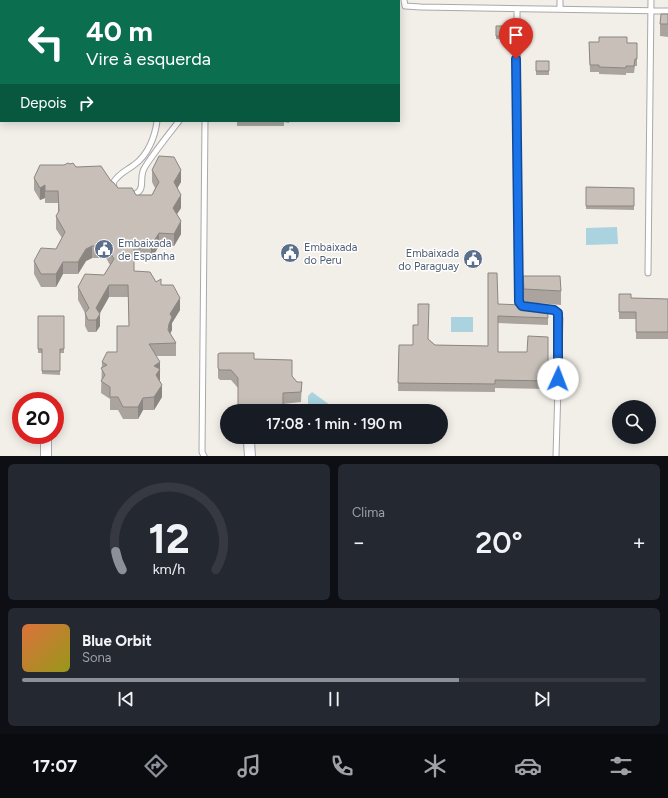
<!DOCTYPE html>
<html lang="pt">
<meta charset="utf-8">
<style>
:root{--surface:#171b24;--page:#242831;--text:#f1f3f6;--muted:#9ea1a6;--line:#363941;--accent:#8c9099}
body{margin:0;font-family:Figtree,sans-serif;background:var(--page);color:var(--text);height:100vh;display:flex;flex-direction:column;font-size:15px;white-space:nowrap}
*{box-sizing:border-box;margin:0}
p{font-size:13px;color:var(--muted)}
.icon{flex:none;width:22px;height:22px;fill:none;stroke:currentColor;stroke-width:2;stroke-linecap:round;stroke-linejoin:round}
.map{position:relative;height:456px;overflow:hidden}
.side{display:flex;flex-direction:column;gap:8px;padding:8px;background:#0d0f14;flex:1}
.side>*{flex:none}
.banner{position:absolute;left:0px;top:0px;width:400px;height:122px;box-shadow:0 2px 10px #0003;background:#0b6e4f;color:#fff;overflow:hidden}
.fabs{position:absolute;left:612px;top:400px;display:grid;gap:8px}
.fabs a{display:grid;place-items:center;width:44px;height:44px;border-radius:50%;background:var(--surface);box-shadow:0 2px 10px #0003;font-size:20px}
.speed{position:absolute;left:12px;top:392px;display:flex;gap:8px;font-size:20px;font-weight:700;text-align:center}
.speed>*{display:grid;place-content:center;width:52px;height:52px;border-radius:50%;background:var(--surface);box-shadow:0 2px 10px #0003;line-height:1}
.speed .limit{border:6px solid #d22;background:#fff;color:#111}
.pin{position:absolute;display:grid;place-items:center;width:34px;height:34px;color:#fff;margin:-41px -17px;border-radius:50% 50% 50% 0;rotate:-45deg;box-shadow:0 0 4px #0007}
.pin .icon{rotate:45deg}
.me{position:absolute;width:44px;margin:-22px;rotate:2deg;stroke-linejoin:round;filter:drop-shadow(0 0 3px #0008)}
.turn{display:flex;align-items:center;gap:14px;height:84px;padding:0 20px;font-size:18px}
.turn .icon{width:52px;height:52px;stroke-width:2.5}
.turn b{display:block;font-size:28px;line-height:34px}
.then{display:flex;align-items:center;height:38px;padding:0 20px;background:#0003;gap:8px;font-size:15px}
.big{font-size:30px;font-weight:600;line-height:1.1}
.side .card{flex:1;display:flex;flex-direction:column;justify-content:center;gap:6px;min-width:0;padding:0 14px;border-radius:6px;background:var(--page)}
.side .dial{align-items:center;gap:0}
.dial svg{height:104px;overflow:visible;fill:none;stroke:var(--line);stroke-width:7;stroke-linecap:round;text-anchor:middle}
.dial text{fill:var(--text);stroke:none}
.song{display:flex;align-items:center;gap:12px}
.cover{width:48px;height:48px;border-radius:6px;background:linear-gradient(135deg,hsl(20 70% 55%),hsl(60 70% 35%))}
.played{height:4px;border-radius:2px;background:linear-gradient(90deg,var(--accent) 70%,var(--line) 70%)}
.keys{display:flex;justify-content:space-around;direction:ltr}
.heat{display:flex;justify-content:space-between;align-items:center;font-size:22px;direction:ltr}
.side .tiles{flex:1;display:grid;gap:8px;grid-template-columns:1fr 1fr}
.card:last-child{grid-column:span 2}
.trip{position:absolute;left:220px;top:404px;width:228px;height:40px;border-radius:20px;background:var(--surface);box-shadow:0 2px 10px #0003;font-weight:600;line-height:40px;text-align:center}
.tab-bar{display:flex;height:64px;justify-content:space-around;align-items:center;background:#090b0e;color:var(--muted)}
.tab-bar .icon{width:28px;height:28px}
.tab-bar .on{color:var(--accent)}
.tab-bar b{font-size:18px;color:var(--text)}
.map>svg:first-child{display:block}
.water{fill:#aad3df}
.lines{fill:none;stroke-linecap:round;stroke-linejoin:round}
.lane-casing{stroke:#a9a9a9;stroke-width:7}
.street-casing{stroke:#a9a9a9;stroke-width:12}
.lane{stroke:#fff;stroke-width:5}
.street{stroke:#fff;stroke-width:10}
.wall{fill:#aba49e}
.shaded-wall{fill:#8b8681}
.building{fill:#c7bfb8;stroke:#8b8681}
.route-casing{stroke:#114b97;stroke-width:10}
.route{stroke:#1a73e8;stroke-width:7}
.labels{text-anchor:middle;stroke-width:3;stroke-linejoin:round;paint-order:stroke}
.service-label{font-size:11px;fill:#4e5e75;stroke:#fff;text-anchor:start}
</style>
<div class="map">
<svg width="668" height="456" viewBox="0 0 668 456">
<rect width="100%" height="100%" fill="#f2efe9"/>
<path class="water" d="M 617,227 L 618,244 L 586,245 L 586,228 Z
M 451,317 L 473,317 L 473,332 L 451,332 Z
M 312,392 L 330,405 L 327,411 L 308,411 L 308,396 Z"/>
<g class="lines">
<g class="lane-casing">
<path id="lane" d="M 141,0 L 142,1
M 296,0 L 296,1
M 404,0 L 405,6 L 421,7 L 668,11
M 560,0 L 560,9
M 168,1 L 168,0
M 257,1 L 257,0
M 517,9 L 519,302 L 522,306 L 526,307
M 114,187 L 113,183 C 119,173 126,171 134,165 C 148,155 155,137 157,121
M 131,196 C 147,190 139,183 143,171 C 145,164 172,130 179,121
M 648,273 L 651,0
M 542,309 C 550,310 557,309 560,318 L 556,456
M 204,456 L 202,452 L 205,121"/>
</g>
<g class="street-casing">
<path id="street" d="M 249,442 L 250,456
M 46,456 L 46,435"/>
</g>
<use href="#lane" class="lane"/>
<use href="#street" class="street"/>
</g>
<path class="wall" d="M 668,14 L 668,37 L 660,36 L 660,24 Z
M 511,26 L 511,40 L 496,39 L 496,36 Z
M 589,42 L 637,43 L 637,66 L 635,66 L 634,73 L 626,73 L 626,75 L 599,74 L 599,72 L 590,72 Z
M 536,61 L 549,61 L 549,75 L 536,75 Z
M 237,121 L 289,121 L 289,123 L 284,122 L 284,126 L 237,126 Z
M 70,164 L 111,181 L 118,188 L 136,195 L 152,195 L 155,188 L 152,182 L 152,170 L 181,182 L 177,188 L 181,208 L 177,214 L 181,234 L 174,246 L 159,246 L 151,259 L 134,259 L 134,271 L 156,282 L 161,285 L 180,310 L 172,323 L 172,330 L 170,333 L 176,343 L 176,356 L 156,356 L 162,397 L 154,410 L 143,410 L 138,419 L 123,419 L 118,410 L 110,410 L 110,399 L 101,393 L 102,362 L 117,352 L 129,326 L 128,297 L 109,297 L 100,313 L 100,326 L 96,332 L 88,332 L 85,326 L 85,313 L 78,300 L 78,287 L 104,275 L 110,265 L 106,258 L 92,258 L 86,261 L 78,274 L 63,274 L 56,287 L 41,287 L 34,274 L 34,261 L 56,249 L 62,238 L 56,229 L 56,216 L 58,213 L 58,203 L 45,203 L 45,198 L 40,200 L 34,190 L 34,178 Z
M 586,187 L 634,188 L 634,210 L 586,209 Z
M 523,276 L 561,291 L 561,305 L 524,302 L 523,290 Z
M 619,294 L 631,298 L 668,299 L 668,339 L 636,339 L 636,319 L 619,319 Z
M 498,304 L 548,318 L 548,325 L 498,323 L 498,352 L 527,352 L 548,337 L 548,389 L 495,388 L 495,392 L 398,391 L 399,345 L 413,345 L 428,339 L 435,345 L 488,346 Z
M 38,316 L 64,316 L 64,353 L 60,353 L 60,375 L 42,374 L 42,353 L 38,353 Z
M 254,359 L 292,376 L 297,382 L 302,382 L 301,402 L 238,409 L 238,388 L 231,380 L 220,380 L 218,378 L 218,368 Z"/>
<path class="shaded-wall" d="M 181,170 L 181,182 L 174,194 L 174,182 Z
M 45,185 L 45,198 L 40,200 L 40,188 Z
M 181,195 L 181,208 L 173,220 L 173,208 Z
M 181,221 L 181,234 L 174,246 L 174,234 Z
M 159,233 L 159,246 L 151,259 L 151,246 Z
M 92,246 L 92,258 L 86,261 L 78,274 L 78,262 L 86,249 Z
M 63,262 L 63,274 L 56,287 L 56,274 Z
M 109,285 L 109,297 L 96,320 L 96,308 Z
M 180,298 L 180,310 L 172,323 L 172,330 L 169,336 L 169,324 L 170,314 Z
M 100,314 L 100,326 L 96,332 L 96,320 Z
M 160,362 L 160,382 L 156,388 L 154,366 Z
M 162,385 L 162,397 L 154,410 L 154,397 Z
M 143,398 L 143,410 L 138,419 L 138,407 Z"/>
<path class="building" d="M 661,14 L 668,14 L 668,24 L 660,24 Z
M 496,26 L 511,26 L 511,37 L 496,36 Z
M 599,37 L 627,37 L 627,43 L 637,43 L 637,59 L 635,59 L 634,66 L 626,66 L 626,68 L 599,67 L 599,65 L 590,65 L 589,42 L 599,42 Z
M 536,61 L 549,61 L 549,71 L 536,71 Z
M 159,156 L 174,157 L 181,170 L 174,182 L 181,195 L 173,208 L 181,221 L 174,234 L 159,233 L 151,246 L 134,246 L 134,271 L 150,272 L 156,282 L 161,279 L 161,285 L 173,285 L 180,298 L 170,314 L 172,317 L 169,324 L 168,330 L 176,343 L 149,344 L 160,362 L 154,366 L 160,369 L 156,375 L 162,385 L 154,397 L 143,398 L 138,407 L 123,407 L 118,397 L 110,397 L 110,387 L 101,381 L 105,375 L 101,368 L 107,365 L 102,362 L 107,352 L 117,352 L 117,326 L 129,326 L 128,285 L 109,285 L 96,308 L 100,314 L 96,320 L 88,320 L 85,313 L 89,308 L 78,287 L 85,274 L 104,275 L 114,259 L 106,246 L 92,246 L 86,249 L 78,262 L 63,262 L 56,274 L 41,274 L 34,261 L 41,248 L 56,249 L 65,232 L 56,216 L 59,211 L 58,191 L 45,191 L 45,185 L 40,188 L 34,178 L 40,165 L 64,165 L 68,163 L 70,164 L 73,163 L 76,167 L 101,166 L 111,181 L 113,182 L 118,188 L 132,188 L 136,195 L 152,195 L 159,182 L 152,170 Z
M 586,187 L 634,188 L 634,206 L 586,206 Z
M 488,273 L 497,273 L 498,304 L 522,305 L 522,302 L 547,305 L 548,318 L 498,316 L 498,352 L 527,352 L 528,336 L 548,337 L 548,381 L 495,380 L 495,384 L 398,383 L 399,345 L 413,345 L 413,325 L 418,325 L 418,304 L 429,304 L 428,339 L 435,345 L 488,346 Z
M 523,276 L 560,276 L 561,291 L 524,289 Z
M 619,294 L 631,294 L 631,298 L 668,299 L 668,332 L 636,332 L 636,312 L 619,312 Z
M 38,316 L 64,316 L 64,349 L 60,349 L 60,371 L 42,371 L 42,349 L 38,349 Z
M 220,353 L 254,353 L 254,359 L 292,360 L 292,376 L 297,382 L 302,382 L 301,392 L 283,393 L 283,411 L 236,411 L 238,409 L 238,378 L 231,370 L 220,370 L 218,368 L 218,354 Z"/>
<g class="lines">
<g class="route-casing">
<path id="route" d="M 516,59 L 519,302 L 522,306 L 554,310 L 558,313 L 558,379"/>
</g>
<use href="#route" class="route"/>
</g>
<defs>
<g id="civic-disc" transform="scale(1)"><circle r="9.5" fill="#5c6f8a" stroke="#fff"/><path d="M-.6-6.5H3V-4.5H.6V-3L4-1V1h2V6H-6V1h2V-1L-.6-3ZM-1.2 2.5V6h2.4V2.5Z" fill="#fff"/></g>
</defs>
<g fill-rule="evenodd">
<use href="#civic-disc" x="104" y="249"/>
<use href="#civic-disc" x="290" y="253"/>
<use href="#civic-disc" x="473" y="259"/>
</g>
<g class="labels">
<g class="service-label">
<text x="118" y="247">Embaixada<tspan x="118" dy="13">de Espanha</tspan></text>
<text x="304" y="251">Embaixada<tspan x="304" dy="13">do Peru</tspan></text>
<text x="459" y="257" text-anchor="end">Embaixada<tspan x="459" dy="13">do Paraguay</tspan></text>
</g>
</g>
</svg>
<div class="fabs">
<a><svg class="icon" aria-label="search" viewBox="0 0 24 24"><circle cx="10" cy="10" r="6"/><path d="M15 15l6 6"/></svg></a>
</div>
<div class="speed"><div class="limit">20</div></div>
<div class="pin" style="left:516px;top:59px;background:#d93025"><svg class="icon" aria-label="arrive" viewBox="0 0 24 24"><path d="M6 21V4h12l-3 4 3 4H6"/></svg></div>
<svg class="me" style="left:558px;top:379px" viewBox="-20 -20 40 40"><circle r="19" fill="#fff"/><path d="M0-13L10 11 0 6-10 11z" fill="#1a73e8"/></svg>
<div class="trip">17:08 · 1 min · 190 m</div>
<div class="banner">
<div class="turn"><svg class="icon" aria-label="left" viewBox="0 0 24 24"><path d="M17 20v-9H6M10 6l-5 5 5 5"/></svg><div><b>40 m</b>Vire à esquerda</div></div>
<div class="then">Depois<svg class="icon" aria-label="right" viewBox="0 0 24 24"><path d="M7 20v-9h11M14 6l5 5-5 5"/></svg></div>
</div>
</div>
<section class="side">
<div class="tiles">
<div class="card dial"><svg viewBox="0 0 100 80">
<path d="M14 69A42 42 0 1 1 86 69"/>
<path d="M14 69A42 42 0 0 1 9 55" stroke="#8c9099"/>
<text x="50" y="56" font-size="32" font-weight="700">12</text>
<text x="50" y="72" font-size="11">km/h</text>
</svg></div>
<div class="card"><p>Clima</p>
<div class="heat"><a>−</a><b class="big">20°</b><a>+</a></div>
</div>
<div class="card">
<div class="song"><i class="cover"></i><div><b>Blue Orbit</b><p>Sona</p></div></div>
<div class="played"></div>
<div class="keys"><svg class="icon" aria-label="previous" viewBox="0 0 24 24"><path d="M18 5L8 12l10 7zM5 5v14"/></svg><svg class="icon" aria-label="pause" viewBox="0 0 24 24"><path d="M8 5v14M16 5v14"/></svg><svg class="icon" aria-label="next" viewBox="0 0 24 24"><path d="M6 5l10 7-10 7zM19 5v14"/></svg></div>
</div>
</div>
</section>
<nav class="tab-bar">
<b>17:07</b>
<svg class="icon on" aria-label="directions" viewBox="0 0 24 24"><path d="M12 3l9 9-9 9-9-9zM9 14v-3h6M13 9l2 2-2 2"/></svg>
<svg class="icon" aria-label="music" viewBox="0 0 24 24"><path d="M9 18V5l10-2v13"/><circle cx="6" cy="18" r="3"/><circle cx="16" cy="16" r="3"/></svg>
<svg class="icon" aria-label="phone" viewBox="0 0 24 24"><path d="M5 4h4l2 5-3 2q2 4 5 5l2-3 5 2v4C11 20 4 13 5 4z"/></svg>
<svg class="icon" aria-label="climate" viewBox="0 0 24 24"><path d="M12 3v18M4 7l16 10M4 17L20 7"/></svg>
<svg class="icon" aria-label="car" viewBox="0 0 24 24"><path d="M5 17H2v-5l4-1 3-4h7l3 4 3 1v5h-3M9 17h6M6 11h13"/><circle cx="7" cy="17" r="2"/><circle cx="17" cy="17" r="2"/></svg>
<svg class="icon" aria-label="filters" viewBox="0 0 24 24"><path d="M4 7h16M4 17h16"/><circle cx="9" cy="7" r="2"/><circle cx="15" cy="17" r="2"/></svg>
</nav>
